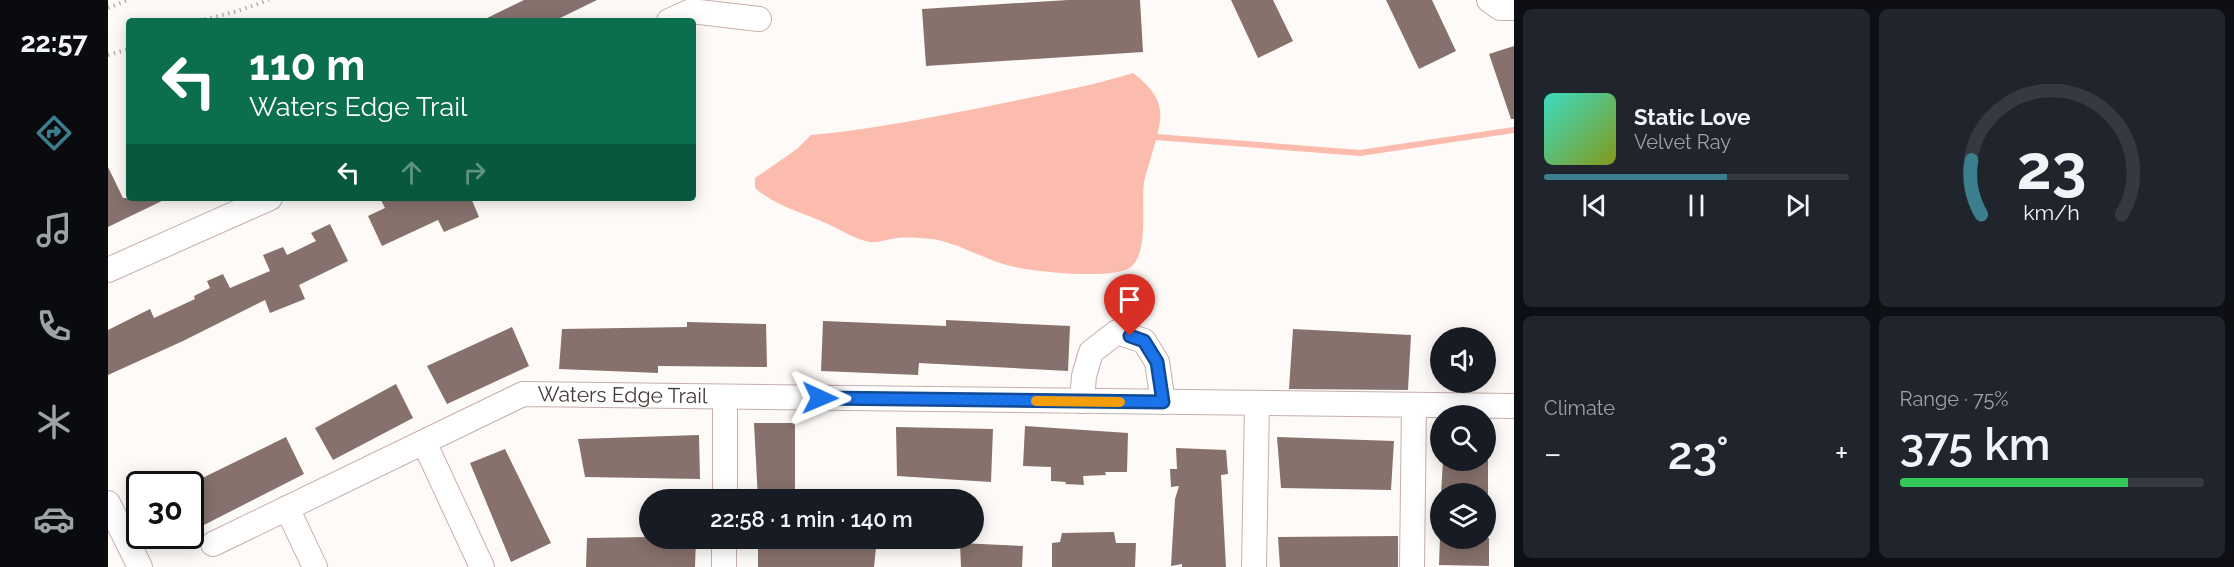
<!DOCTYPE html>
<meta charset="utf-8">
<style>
:root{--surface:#171b24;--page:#20242c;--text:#f1f3f6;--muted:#9ea1a6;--line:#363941;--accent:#3b7f8e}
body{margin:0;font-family:Raleway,sans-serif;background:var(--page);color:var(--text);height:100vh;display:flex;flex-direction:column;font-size:22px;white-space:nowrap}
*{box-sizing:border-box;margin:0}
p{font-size:20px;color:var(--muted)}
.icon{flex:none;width:33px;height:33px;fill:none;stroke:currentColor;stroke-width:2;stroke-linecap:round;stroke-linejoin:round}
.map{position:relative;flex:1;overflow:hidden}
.side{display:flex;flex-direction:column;gap:9px;padding:9px;background:#0d0f14;width:720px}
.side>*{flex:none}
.top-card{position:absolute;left:18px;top:18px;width:570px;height:183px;border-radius:6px;box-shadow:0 3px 15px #0003;background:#0b6e4f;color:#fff;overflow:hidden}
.controls{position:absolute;left:1322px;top:327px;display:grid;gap:12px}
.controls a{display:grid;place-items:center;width:66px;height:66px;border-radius:50%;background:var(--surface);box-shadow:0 3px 15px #0003;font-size:30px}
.speed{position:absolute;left:18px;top:471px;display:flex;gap:12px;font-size:30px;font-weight:700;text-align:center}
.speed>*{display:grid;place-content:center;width:78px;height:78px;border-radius:50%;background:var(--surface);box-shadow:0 3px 15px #0003;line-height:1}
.speed .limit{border:3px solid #111;border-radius:9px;background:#fff;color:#111}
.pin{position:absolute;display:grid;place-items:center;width:51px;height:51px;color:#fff;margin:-62px -26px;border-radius:50% 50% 50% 0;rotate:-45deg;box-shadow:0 0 6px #0007}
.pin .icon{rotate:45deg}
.me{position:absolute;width:66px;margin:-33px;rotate:91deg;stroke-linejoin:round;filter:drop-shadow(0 0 4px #0008)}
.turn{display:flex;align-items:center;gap:21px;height:126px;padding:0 24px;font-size:27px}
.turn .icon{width:78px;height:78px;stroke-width:2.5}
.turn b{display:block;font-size:42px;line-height:51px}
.lanes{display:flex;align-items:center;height:57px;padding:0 24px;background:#0003;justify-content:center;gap:30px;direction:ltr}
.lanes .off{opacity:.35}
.big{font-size:45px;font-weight:600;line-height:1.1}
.side .tile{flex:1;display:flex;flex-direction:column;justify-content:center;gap:9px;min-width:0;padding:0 21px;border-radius:9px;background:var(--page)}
.side .dial{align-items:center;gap:0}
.dial svg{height:156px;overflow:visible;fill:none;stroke:var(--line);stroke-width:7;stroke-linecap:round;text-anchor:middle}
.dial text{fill:var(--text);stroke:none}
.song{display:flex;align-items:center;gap:18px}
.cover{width:72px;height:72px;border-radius:9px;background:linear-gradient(135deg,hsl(170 70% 55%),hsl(70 70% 35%))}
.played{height:6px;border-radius:3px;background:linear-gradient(90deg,var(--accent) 60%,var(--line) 60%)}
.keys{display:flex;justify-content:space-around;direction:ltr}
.heat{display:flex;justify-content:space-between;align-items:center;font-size:33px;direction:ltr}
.charge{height:9px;border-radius:4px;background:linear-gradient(90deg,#34c759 75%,var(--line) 0)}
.side .tiles{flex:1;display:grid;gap:9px;grid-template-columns:repeat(2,1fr)}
.trip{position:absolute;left:531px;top:489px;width:345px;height:60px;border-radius:30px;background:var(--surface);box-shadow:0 3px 15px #0003;font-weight:600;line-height:60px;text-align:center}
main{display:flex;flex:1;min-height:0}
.dock{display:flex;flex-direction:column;width:108px;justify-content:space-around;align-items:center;background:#090b0e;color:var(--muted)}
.dock .icon{width:42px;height:42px}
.dock .selected{color:var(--accent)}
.dock b{font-size:27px;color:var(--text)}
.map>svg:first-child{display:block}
.water{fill:#fcbcad}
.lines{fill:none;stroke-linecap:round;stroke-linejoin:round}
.stream{stroke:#fcbcad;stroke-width:6}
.building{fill:#86716c}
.minor-casing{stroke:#c6afaa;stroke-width:26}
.path{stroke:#b7b1af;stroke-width:4;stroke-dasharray:1.5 4.5;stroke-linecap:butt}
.minor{stroke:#fff;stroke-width:24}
.route-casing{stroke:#114b97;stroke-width:15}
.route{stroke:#1a73e8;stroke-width:10}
.slow{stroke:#f59e0b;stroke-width:10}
.labels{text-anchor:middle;stroke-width:6;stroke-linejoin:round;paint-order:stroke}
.street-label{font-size:21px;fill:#443b38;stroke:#fff}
</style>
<main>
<nav class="dock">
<b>22:57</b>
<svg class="icon selected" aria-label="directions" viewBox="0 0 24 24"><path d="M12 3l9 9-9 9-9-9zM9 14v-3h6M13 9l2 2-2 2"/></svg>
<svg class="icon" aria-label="music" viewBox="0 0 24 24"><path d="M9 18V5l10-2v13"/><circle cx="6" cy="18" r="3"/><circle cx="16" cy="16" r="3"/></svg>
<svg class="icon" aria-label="phone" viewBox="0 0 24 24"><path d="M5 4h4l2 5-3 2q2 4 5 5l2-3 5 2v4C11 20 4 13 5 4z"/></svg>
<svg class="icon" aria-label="climate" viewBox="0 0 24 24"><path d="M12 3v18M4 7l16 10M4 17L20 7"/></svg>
<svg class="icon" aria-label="car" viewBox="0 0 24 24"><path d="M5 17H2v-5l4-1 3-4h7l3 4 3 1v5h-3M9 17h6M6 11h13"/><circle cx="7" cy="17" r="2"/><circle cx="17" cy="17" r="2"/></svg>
</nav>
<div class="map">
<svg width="1406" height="567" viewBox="0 0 1406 567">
<rect width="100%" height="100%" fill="#fefaf8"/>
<path class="water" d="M 1025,73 C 1064,103 1053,120 1042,161 C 1040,168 1037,176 1036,183 C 1033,206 1041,251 1023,267 C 1008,280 928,272 907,267 C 881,262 853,244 825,239 C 814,238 800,237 789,238 C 780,239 770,243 762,242 C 747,239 734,231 720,224 C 694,212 669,207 647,188 L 647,178 L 689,149 L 703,135 C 769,129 836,115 901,102 C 942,93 984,86 1025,73 Z"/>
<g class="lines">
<path class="stream" d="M 1048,137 L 1252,153 L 1406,130"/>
</g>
<path class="building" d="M 416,0 L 489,0 L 446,21 L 373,21 Z
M 960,0 L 1032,0 L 1035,52 L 818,66 L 814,9 Z
M 1123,0 L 1165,0 L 1185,41 L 1150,58 Z
M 1278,0 L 1324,0 L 1348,51 L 1311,69 Z
M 1406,46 L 1406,119 L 1403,119 L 1381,54 Z
M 0,167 L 15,198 L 60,198 L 0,227 Z
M 272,198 L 363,198 L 371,217 L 336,232 L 330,220 L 274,246 L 260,216 L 277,208 Z
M 222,224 L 240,261 L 191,285 L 197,299 L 162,313 L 157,300 L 75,341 L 0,375 L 0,330 L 42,309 L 46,318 L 87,299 L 86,296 L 102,288 L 99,281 L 115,274 L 122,288 L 162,271 L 155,255 L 175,247 L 179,255 L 208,241 L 203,233 Z
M 838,320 L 962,326 L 960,371 L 811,363 L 810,375 L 713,371 L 715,321 L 838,326 Z
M 579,322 L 658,324 L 659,367 L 550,366 L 550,373 L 451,369 L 454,329 L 579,327 Z
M 404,327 L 421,366 L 339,404 L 319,366 Z
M 1185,329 L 1303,335 L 1300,390 L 1181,389 Z
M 288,384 L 305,418 L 225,460 L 207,428 Z
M 646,423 L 687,423 L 687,500 L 650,500 Z
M 917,426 L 1020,433 L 1019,472 L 997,472 L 998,475 L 975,476 L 976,485 L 957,484 L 958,482 L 943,481 L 943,467 L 915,466 Z
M 788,427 L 885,429 L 883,482 L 789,476 Z
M 591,435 L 592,479 L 477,477 L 470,439 Z
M 178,437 L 196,474 L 92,527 L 82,510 L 82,484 Z
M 1169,437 L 1286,441 L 1283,490 L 1173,488 Z
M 1068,448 L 1118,450 L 1120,474 L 1113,475 L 1118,567 L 1074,567 L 1074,564 L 1063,566 L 1067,499 L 1071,486 L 1063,487 L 1062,469 L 1069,469 Z
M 397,449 L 443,543 L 403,562 L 362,463 Z
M 1335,460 L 1380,460 L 1380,494 L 1333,494 Z
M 1006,532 L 1008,543 L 1028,543 L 1027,567 L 944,567 L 944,543 L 952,542 L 954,533 Z
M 1290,536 L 1290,567 L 1172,567 L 1170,537 Z
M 542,537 L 588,538 L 587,567 L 478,567 L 479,538 Z
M 671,538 L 769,538 L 766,567 L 650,567 L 650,540 Z
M 1332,538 L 1381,538 L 1381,566 L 1331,565 Z
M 852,543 L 915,546 L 914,567 L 853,567 Z"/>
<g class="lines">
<g class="minor-casing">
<g id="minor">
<path d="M 1381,0 L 1392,8 L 1406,8"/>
<path d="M 561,21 L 583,11 L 651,19"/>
<path d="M 0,270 L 162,198"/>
<path d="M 974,401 L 976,376 L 983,352 L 1009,332 L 1036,341 L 1049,362 L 1055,402"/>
<path d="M 316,442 L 374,567"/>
<path d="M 617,500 L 617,397"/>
<path d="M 0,503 L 32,567"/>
<path d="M 179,508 L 207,567"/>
<path id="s1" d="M 105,544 L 415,394 L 1406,406"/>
<path d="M 616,567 L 616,538"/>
<path d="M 1146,567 L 1149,403"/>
<path d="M 1304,567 L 1306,405"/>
</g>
</g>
<path class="path" d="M 0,8 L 20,0
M 91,21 L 130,11 L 161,0
M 0,55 L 21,49"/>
<use href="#minor" class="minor"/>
</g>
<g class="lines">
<g class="route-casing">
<path id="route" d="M 712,398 L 1055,402 L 1049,362 L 1036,341 L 1022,336"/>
</g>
<use href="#route" class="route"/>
<path class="slow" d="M 928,401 L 1012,402"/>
</g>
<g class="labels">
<g class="street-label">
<text dy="7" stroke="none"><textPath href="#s1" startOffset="444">Waters Edge Trail</textPath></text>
</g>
</g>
</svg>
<div class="controls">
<a><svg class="icon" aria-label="sound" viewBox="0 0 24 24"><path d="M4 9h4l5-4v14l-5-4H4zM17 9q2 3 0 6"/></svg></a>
<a><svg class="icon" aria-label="search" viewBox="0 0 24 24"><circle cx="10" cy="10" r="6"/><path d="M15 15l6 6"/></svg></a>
<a><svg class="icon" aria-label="layers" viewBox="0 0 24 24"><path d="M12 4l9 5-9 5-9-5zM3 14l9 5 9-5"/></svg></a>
</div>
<div class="speed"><div class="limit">30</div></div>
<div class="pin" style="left:1022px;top:336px;background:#d93025"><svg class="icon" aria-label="arrive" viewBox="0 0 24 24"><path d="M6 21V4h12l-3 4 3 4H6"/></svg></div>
<svg class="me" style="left:712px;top:398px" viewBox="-20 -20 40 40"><path d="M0-17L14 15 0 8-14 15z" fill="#1a73e8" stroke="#fff" stroke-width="4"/></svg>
<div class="trip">22:58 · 1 min · 140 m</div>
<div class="top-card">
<div class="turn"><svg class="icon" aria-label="left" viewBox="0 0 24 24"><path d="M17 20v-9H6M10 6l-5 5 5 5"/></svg><div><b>110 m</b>Waters Edge Trail</div></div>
<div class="lanes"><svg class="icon" aria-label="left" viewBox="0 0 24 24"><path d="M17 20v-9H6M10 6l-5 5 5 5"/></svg><svg class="icon off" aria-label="ahead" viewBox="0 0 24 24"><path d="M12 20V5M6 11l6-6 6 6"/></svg><svg class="icon off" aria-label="right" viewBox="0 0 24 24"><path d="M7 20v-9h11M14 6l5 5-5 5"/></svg></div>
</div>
</div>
<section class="side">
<div class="tiles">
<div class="tile">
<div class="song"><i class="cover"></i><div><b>Static Love</b><p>Velvet Ray</p></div></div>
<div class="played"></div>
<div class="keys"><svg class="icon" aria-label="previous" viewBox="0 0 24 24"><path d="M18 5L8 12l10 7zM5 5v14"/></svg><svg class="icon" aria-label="pause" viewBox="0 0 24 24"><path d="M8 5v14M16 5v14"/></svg><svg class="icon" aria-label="next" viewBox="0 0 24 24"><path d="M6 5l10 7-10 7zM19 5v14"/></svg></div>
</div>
<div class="tile dial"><svg viewBox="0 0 100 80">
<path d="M14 69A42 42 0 1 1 86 69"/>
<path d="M14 69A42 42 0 0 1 9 41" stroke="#3b7f8e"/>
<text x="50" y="56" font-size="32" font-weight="700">23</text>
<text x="50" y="72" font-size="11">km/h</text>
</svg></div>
<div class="tile"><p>Climate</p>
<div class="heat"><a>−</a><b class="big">23°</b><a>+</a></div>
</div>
<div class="tile"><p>Range · 75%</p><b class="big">375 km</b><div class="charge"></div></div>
</div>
</section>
</main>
